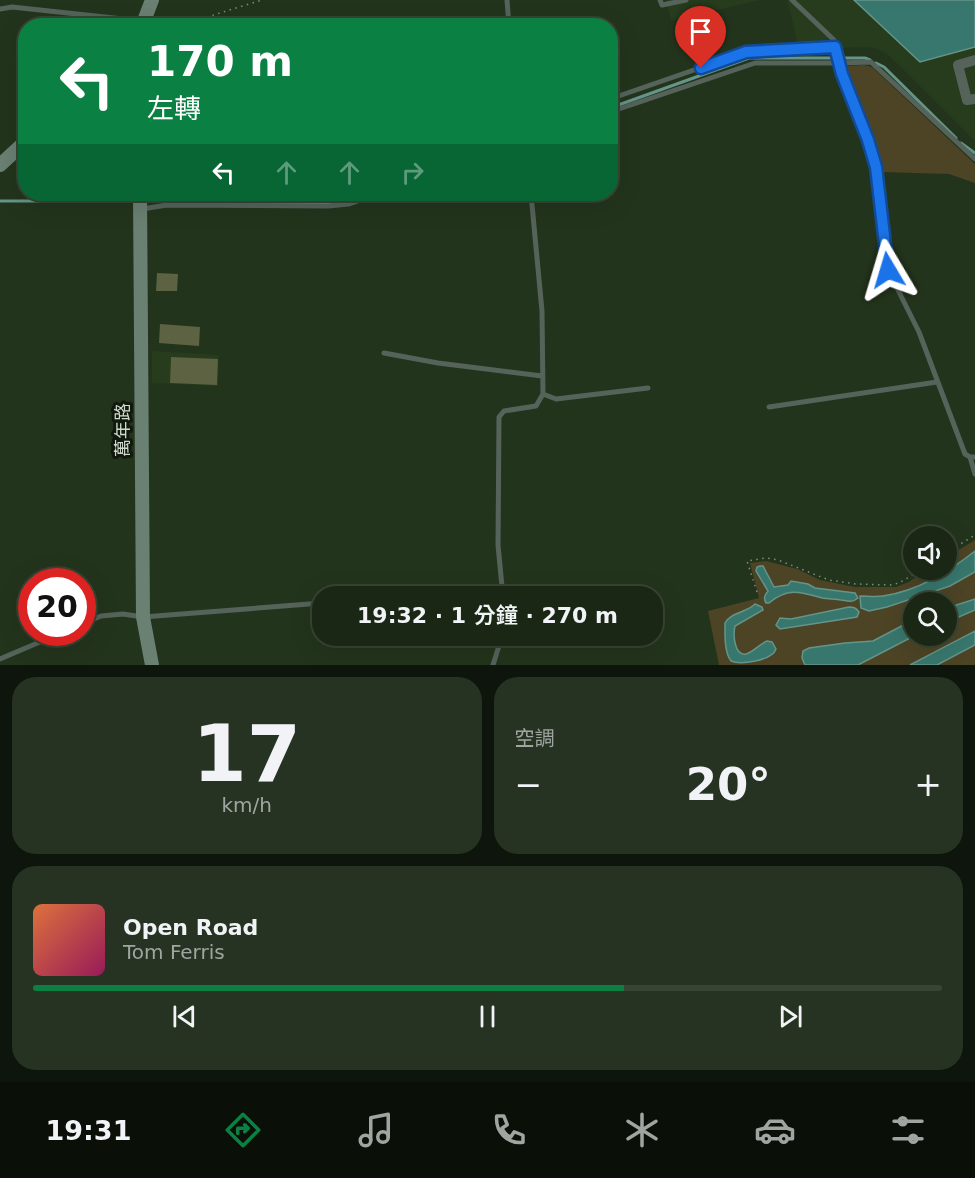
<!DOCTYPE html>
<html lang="zh-TW">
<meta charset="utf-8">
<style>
:root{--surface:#1a2715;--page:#273322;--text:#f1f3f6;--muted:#9fa5a0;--line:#384434;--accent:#0b8043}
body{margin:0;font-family:"DejaVu Sans","Noto Sans TC",sans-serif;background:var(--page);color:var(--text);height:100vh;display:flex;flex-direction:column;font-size:22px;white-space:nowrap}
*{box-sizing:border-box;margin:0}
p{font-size:20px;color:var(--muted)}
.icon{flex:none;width:33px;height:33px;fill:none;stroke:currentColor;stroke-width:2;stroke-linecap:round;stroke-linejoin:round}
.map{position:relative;height:665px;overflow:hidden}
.panel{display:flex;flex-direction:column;gap:12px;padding:12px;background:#0e150c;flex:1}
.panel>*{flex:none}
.hud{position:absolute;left:18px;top:18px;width:600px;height:183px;border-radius:24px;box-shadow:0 6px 24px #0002,0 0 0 2px var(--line);background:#0b8043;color:#fff;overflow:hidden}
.tools{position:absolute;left:903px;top:526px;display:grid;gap:12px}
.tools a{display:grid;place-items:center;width:54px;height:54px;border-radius:50%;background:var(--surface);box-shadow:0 6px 24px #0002,0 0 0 2px var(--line);font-size:30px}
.speed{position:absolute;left:18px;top:568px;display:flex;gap:12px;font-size:30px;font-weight:700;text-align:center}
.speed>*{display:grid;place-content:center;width:78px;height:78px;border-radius:50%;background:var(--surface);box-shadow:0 6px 24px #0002,0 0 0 2px var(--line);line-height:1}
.speed .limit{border:9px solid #d22;background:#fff;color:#111}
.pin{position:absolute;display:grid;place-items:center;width:51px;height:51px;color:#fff;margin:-62px -26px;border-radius:50% 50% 50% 0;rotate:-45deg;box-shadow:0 0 6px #0007}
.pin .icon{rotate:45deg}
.me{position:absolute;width:66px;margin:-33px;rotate:353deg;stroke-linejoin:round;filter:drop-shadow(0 0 4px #0008)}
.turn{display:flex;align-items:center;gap:21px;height:126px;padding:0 30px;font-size:27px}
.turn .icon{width:78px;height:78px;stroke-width:2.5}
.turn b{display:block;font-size:42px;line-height:51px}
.lanes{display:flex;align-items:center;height:57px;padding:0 30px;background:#0003;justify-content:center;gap:30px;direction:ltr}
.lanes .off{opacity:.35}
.big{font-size:45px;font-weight:600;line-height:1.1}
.panel .card{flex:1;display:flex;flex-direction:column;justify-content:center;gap:9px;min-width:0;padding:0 21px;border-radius:24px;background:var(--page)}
.panel .dial{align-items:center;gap:0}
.dial b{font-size:78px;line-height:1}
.song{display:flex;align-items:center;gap:18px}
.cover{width:72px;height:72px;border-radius:9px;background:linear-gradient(135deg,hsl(20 70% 55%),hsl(330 70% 35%))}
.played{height:6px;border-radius:3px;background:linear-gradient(90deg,var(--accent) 65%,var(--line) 65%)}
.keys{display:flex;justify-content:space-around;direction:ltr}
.heat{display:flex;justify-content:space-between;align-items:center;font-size:33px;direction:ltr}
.panel .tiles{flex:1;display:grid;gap:12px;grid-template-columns:1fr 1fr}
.card:last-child{grid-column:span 2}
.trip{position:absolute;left:312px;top:586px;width:351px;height:60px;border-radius:24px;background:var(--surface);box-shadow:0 6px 24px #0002,0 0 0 2px var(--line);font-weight:600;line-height:60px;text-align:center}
.tabs{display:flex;height:96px;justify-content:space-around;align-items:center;background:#0a1008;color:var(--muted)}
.tabs .icon{width:42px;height:42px}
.tabs .on{color:var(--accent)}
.tabs b{font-size:27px;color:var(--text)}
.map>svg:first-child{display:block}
.built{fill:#263c1d}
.green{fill:#4d4426;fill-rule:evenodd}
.water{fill:#38776d;stroke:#659489;stroke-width:1.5}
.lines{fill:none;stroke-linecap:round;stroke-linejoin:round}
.stream{stroke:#659489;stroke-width:3}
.building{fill:#5d6242}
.path{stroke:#808e7b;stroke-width:1.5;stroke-dasharray:1.5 4.5;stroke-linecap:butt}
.lane{stroke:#55635b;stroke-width:5}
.street{stroke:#55635b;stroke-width:10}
.secondary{stroke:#6a8073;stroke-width:14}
.route-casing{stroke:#114b97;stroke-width:15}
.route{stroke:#1a73e8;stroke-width:10}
.labels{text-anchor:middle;stroke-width:6;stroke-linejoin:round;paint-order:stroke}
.street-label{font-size:18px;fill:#ced9ca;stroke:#11190e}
</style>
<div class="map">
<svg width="975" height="665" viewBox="0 0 975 665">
<rect width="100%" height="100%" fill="#23341c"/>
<path class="built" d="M 666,0 L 760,0 L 671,21 Z
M 787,0 L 975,0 L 975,141 L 893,59 L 885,53 L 875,48 L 864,47 L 842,48 L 798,44 Z
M 152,351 L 219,355 L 218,386 L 152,383 Z"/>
<path class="green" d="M 864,65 L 872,67 L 975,164 L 975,183 L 949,174 L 883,172 L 879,153 L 846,74 L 846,66 Z
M 975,540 L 975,665 L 719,665 L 708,611 L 759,598 L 750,563 L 766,561 L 797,569 L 820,580 L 855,587 L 896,587 L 909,582 L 926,570 L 946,570 L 947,557 ZM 914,603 L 946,603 L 946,636 L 914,636 Z"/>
<path class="water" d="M 854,0 L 975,0 L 975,47 L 920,62 Z
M 975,551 L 975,572 L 950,586 L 887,607 L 869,611 L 861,608 L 860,596 C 868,596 875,597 883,596 C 918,591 948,572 975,551 Z
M 760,566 L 763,566 L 774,587 L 788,585 L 791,581 L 808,584 L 815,588 L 855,593 L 858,598 C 852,603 848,601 841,600 C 835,599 828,599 822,598 C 801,592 788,587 769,603 L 766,603 C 763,598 765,595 768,591 L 756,571 L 757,567 Z
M 975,599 L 975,610 L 947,622 L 947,608 Z
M 755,604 L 762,607 L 763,610 L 735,626 C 733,634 734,656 746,654 C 752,653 761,643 767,641 L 772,642 L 776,649 C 772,661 740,665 731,661 C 724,652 725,634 725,623 C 731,612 746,613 755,604 Z
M 849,607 C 854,607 856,608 859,612 L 857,617 L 780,629 L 776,625 L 780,618 L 791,619 Z
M 913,620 L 914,636 L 858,665 L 805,665 L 802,658 L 803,651 L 809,648 L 845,643 L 873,641 Z
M 975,631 L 975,645 L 937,665 L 910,665 Z"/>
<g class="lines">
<path class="stream" d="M 876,63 L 884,67 L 956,138
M 610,108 L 749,58 L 865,58 L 870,60
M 961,143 L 975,153
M 0,201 L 136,201
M 143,201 L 331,203 L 370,194"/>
</g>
<path class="building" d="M 157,273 L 178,274 L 177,291 L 156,291 Z
M 160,324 L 200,327 L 199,346 L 159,343 Z
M 171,357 L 218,359 L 217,385 L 170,383 Z"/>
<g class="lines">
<path class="path" d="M 157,23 L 174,26
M 178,26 L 262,0
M 946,553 L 975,535
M 757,592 L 747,561 L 766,558 L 778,560 L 829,580 L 856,584 L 890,585 L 899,583 L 921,570"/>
<path class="lane" d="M 507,0 L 509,26
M 660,0 L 662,5 L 686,0
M 792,0 L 834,40 L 842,74 L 868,139 L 876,167 L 888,270 L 919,332 L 965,454 L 970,457 L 975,457
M 0,9 L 12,7 L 142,21
M 610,99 L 746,52 L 835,47
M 610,112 L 755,63 L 839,63 L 871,62 L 975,159
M 262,194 L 338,196 L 344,194
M 142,209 L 167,205 L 328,206 L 349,204 L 378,194
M 384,353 L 438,363 L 542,376
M 543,394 L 556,399 L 648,388
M 769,407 L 937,382
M 970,457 L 975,474
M 397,597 L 501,589
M 503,597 L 498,545 L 499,417 L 504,411 L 536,406 L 543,394 L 542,311 L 531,194
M 82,624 L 101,616 L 123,614 L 143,617 L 322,603
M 0,659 L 61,633
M 493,665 L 502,636"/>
<path class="street" d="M 975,60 L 958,65 L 967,100 L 975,99"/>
<path class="secondary" d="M 142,26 L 152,0
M 0,165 L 26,141
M 140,194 L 143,617 L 152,665"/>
</g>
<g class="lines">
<g class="route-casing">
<path id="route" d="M 701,68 L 746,52 L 835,47 L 842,74 L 868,140 L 876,167 L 888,270"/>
</g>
<use href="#route" class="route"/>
</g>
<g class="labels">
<g class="street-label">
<text transform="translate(123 430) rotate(-90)" y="6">萬年路</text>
</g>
</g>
</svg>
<div class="tools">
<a><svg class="icon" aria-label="sound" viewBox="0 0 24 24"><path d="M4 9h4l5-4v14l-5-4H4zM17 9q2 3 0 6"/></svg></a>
<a><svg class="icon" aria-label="search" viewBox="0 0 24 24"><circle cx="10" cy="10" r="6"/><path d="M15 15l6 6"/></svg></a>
</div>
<div class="speed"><div class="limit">20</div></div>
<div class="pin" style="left:701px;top:68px;background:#d93025"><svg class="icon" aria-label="arrive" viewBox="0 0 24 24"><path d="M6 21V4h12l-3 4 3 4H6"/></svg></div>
<svg class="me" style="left:888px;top:270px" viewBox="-20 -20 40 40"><path d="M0-17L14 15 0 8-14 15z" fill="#1a73e8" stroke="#fff" stroke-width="4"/></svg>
<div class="trip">19:32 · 1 分鐘 · 270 m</div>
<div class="hud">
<div class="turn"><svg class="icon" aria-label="left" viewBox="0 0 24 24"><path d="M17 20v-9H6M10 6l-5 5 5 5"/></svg><div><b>170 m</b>左轉</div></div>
<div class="lanes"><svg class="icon" aria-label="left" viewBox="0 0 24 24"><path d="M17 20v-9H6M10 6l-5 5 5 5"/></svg><svg class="icon off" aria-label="ahead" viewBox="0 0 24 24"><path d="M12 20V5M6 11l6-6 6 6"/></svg><svg class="icon off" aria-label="ahead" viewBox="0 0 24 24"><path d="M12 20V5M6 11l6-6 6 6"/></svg><svg class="icon off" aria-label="right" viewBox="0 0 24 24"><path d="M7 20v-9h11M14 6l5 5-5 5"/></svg></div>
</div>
</div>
<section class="panel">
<div class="tiles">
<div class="card dial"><b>17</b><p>km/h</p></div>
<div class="card"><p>空調</p>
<div class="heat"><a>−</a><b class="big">20°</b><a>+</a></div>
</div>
<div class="card">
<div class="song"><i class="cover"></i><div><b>Open Road</b><p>Tom Ferris</p></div></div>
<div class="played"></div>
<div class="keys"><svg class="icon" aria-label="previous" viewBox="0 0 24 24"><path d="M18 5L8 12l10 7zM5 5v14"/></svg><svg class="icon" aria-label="pause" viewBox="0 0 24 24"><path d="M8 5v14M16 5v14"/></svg><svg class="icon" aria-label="next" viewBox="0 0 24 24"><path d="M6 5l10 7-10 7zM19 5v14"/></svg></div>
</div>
</div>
</section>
<nav class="tabs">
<b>19:31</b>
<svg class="icon on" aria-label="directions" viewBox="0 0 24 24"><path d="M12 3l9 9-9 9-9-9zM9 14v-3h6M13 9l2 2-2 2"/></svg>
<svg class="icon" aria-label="music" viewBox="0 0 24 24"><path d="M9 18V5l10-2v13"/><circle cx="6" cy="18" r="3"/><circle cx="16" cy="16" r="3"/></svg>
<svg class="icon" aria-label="phone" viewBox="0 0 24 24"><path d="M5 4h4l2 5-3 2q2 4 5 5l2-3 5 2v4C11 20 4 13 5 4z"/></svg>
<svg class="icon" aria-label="climate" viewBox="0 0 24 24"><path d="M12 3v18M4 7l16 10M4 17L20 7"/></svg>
<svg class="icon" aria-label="car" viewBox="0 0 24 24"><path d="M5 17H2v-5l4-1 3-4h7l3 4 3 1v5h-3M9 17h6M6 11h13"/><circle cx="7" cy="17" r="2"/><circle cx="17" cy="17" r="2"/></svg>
<svg class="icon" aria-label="filters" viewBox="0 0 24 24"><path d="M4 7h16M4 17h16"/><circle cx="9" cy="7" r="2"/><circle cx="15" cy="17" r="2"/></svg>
</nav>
